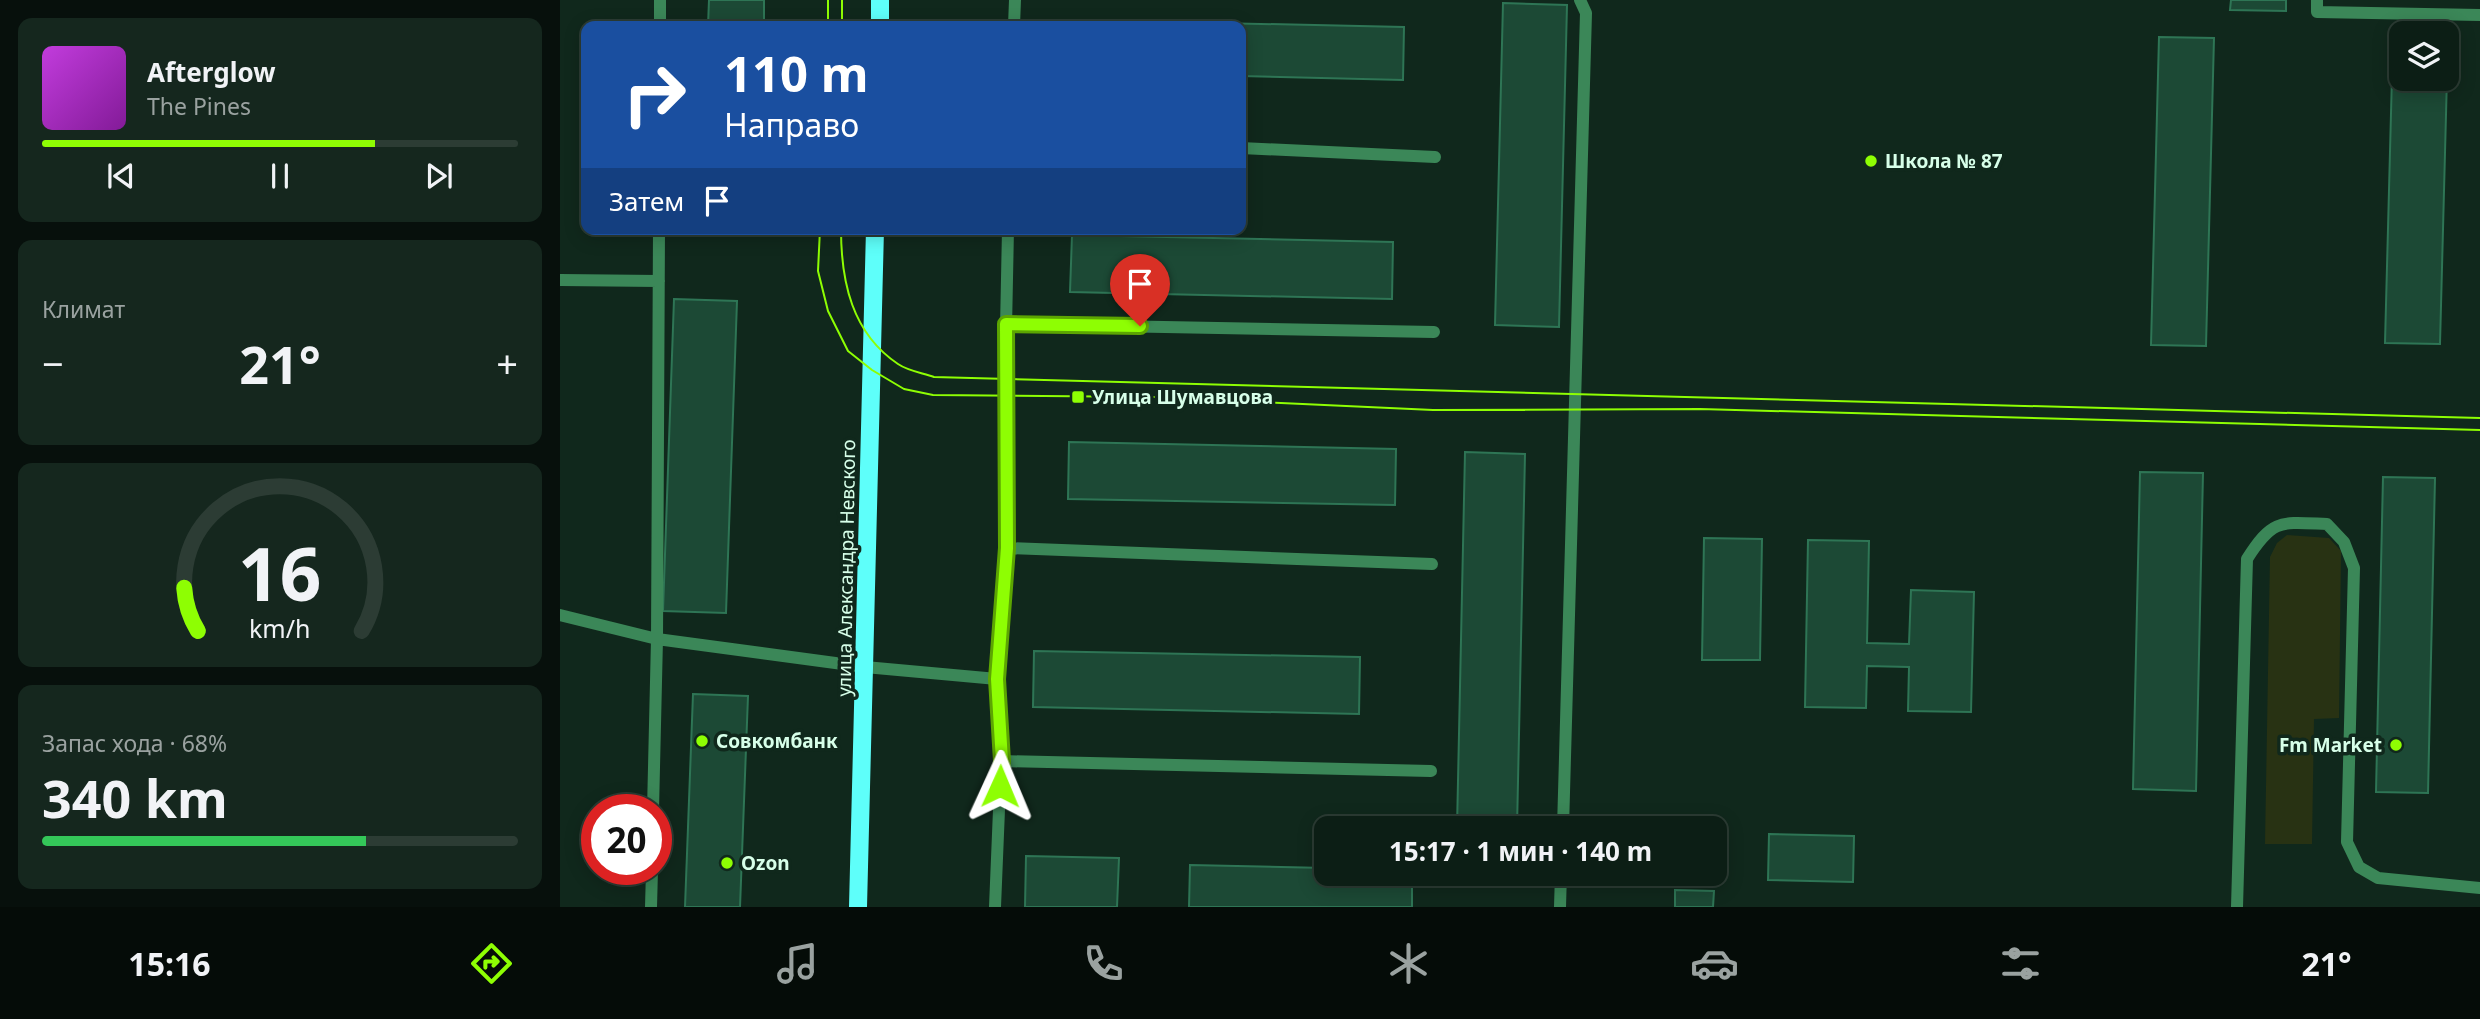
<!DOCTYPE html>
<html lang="ru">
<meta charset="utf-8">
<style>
:root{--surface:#0c1e15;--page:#15271e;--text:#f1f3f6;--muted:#9aa2a0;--line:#2c3c34;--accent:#8efe03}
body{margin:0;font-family:"Noto Sans",sans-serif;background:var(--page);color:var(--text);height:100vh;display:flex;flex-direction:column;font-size:26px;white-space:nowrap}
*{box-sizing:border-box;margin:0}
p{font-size:23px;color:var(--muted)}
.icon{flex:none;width:38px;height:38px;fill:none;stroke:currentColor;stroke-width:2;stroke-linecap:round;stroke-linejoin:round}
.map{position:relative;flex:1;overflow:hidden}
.panel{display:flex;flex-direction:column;gap:18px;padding:18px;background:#07100c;width:560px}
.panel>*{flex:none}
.hud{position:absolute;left:21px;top:21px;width:665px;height:214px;border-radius:14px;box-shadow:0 4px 18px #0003,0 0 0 2px var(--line);background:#1a4fa0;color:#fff;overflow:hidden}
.fabs{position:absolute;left:1829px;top:21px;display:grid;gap:14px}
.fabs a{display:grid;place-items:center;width:70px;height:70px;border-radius:14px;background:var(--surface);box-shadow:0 4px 18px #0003,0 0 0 2px var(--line);font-size:35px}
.speed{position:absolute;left:21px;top:794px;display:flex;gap:14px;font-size:35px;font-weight:700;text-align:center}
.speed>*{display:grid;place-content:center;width:91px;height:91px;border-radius:50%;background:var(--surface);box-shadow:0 4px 18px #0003,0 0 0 2px var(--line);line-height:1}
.speed .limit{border:10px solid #d22;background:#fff;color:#111}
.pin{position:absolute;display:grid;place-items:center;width:60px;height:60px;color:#fff;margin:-72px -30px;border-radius:50% 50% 50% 0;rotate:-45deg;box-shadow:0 0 7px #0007}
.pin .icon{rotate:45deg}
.me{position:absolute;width:77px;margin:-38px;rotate:1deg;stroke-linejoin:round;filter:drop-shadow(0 0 5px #0008)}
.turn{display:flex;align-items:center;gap:24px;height:147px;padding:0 28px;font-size:32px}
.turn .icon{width:91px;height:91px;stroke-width:2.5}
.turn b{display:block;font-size:49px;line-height:60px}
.then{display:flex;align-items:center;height:66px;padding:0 28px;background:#0003;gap:14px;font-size:26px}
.big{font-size:52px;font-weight:700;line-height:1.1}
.panel .widget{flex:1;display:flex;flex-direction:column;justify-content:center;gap:10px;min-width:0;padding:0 24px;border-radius:14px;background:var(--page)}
.panel .dial{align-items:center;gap:0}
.dial svg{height:182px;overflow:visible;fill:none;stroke:var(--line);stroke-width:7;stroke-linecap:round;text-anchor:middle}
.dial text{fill:var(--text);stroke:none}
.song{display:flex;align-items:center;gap:21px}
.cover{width:84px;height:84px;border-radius:10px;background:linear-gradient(135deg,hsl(290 70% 55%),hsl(290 70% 35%))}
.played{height:7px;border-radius:4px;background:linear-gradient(90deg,var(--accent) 70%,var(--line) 70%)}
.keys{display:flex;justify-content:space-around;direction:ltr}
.heat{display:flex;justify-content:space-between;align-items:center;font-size:38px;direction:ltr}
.charge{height:10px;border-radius:5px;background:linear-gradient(90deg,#34c759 68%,var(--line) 0)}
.trip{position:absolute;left:754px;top:816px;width:413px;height:70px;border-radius:14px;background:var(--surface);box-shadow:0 4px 18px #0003,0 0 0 2px var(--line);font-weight:700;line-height:70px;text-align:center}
.tabs{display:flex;height:112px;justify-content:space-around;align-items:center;background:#050c08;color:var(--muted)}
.tabs .icon{width:49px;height:49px}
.tabs .active{color:var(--accent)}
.tabs b{font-size:32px;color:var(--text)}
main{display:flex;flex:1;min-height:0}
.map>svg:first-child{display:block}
.green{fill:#283213}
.building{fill:#1c4935;stroke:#2e7555;stroke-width:2}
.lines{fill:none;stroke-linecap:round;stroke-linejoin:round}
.service{stroke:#3b8758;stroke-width:12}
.primary{stroke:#5efffa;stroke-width:18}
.tram{stroke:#8efe03;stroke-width:2}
.route-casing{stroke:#5ca502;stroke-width:18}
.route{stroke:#8efe03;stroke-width:12}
.poi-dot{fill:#8efe03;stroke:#10281c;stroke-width:2.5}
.labels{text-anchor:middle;stroke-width:7;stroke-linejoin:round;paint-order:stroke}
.poi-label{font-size:19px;font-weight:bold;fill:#d7ffe9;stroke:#10281c;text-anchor:start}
.street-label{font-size:19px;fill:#d7ffe9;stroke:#10281c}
</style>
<main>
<section class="panel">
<div class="widget">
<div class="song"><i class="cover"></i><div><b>Afterglow</b><p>The Pines</p></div></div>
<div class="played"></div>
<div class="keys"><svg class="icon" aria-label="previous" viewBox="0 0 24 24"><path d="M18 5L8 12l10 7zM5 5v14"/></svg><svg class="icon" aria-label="pause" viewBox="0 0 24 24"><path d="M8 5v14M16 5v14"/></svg><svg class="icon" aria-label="next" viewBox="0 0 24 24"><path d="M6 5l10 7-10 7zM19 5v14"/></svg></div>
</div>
<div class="widget"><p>Климат</p>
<div class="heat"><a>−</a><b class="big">21°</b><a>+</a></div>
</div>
<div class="widget dial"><svg viewBox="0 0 100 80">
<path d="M14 69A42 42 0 1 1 86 69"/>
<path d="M14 69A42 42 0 0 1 8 50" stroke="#8efe03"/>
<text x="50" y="56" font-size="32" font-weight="700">16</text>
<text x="50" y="72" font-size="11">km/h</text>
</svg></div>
<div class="widget"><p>Запас хода · 68%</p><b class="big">340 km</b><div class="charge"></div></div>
</section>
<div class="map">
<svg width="1920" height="907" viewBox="0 0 1920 907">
<rect width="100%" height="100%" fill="#10281c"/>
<path class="green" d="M 1727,535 L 1769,538 L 1781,551 L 1779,718 L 1754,719 L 1752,844 L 1705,844 L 1710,557 L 1717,543 Z"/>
<path class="building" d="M 149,0 L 204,0 L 204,26 L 148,26 Z
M 1671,0 L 1726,0 L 1726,11 L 1670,10 Z
M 943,3 L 1007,5 L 999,327 L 935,325 Z
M 522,20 L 844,27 L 843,80 L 681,76 L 681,26 L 522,26 Z
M 1599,37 L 1654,38 L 1646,346 L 1591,345 Z
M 1833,37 L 1841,37 L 1841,79 L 1886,79 L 1888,38 L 1880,344 L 1825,343 Z
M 512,235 L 833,242 L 832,299 L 510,292 Z
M 114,299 L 177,301 L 166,613 L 103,611 Z
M 509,442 L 836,449 L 835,505 L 508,499 Z
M 905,452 L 965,454 L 957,828 L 897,828 Z
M 1580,472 L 1643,473 L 1636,791 L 1573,789 Z
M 1823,477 L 1875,478 L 1868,793 L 1816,792 Z
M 1144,538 L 1202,539 L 1200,660 L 1142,660 Z
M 1248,540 L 1309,541 L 1307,643 L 1349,644 L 1351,590 L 1414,592 L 1411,712 L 1348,711 L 1349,667 L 1307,666 L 1306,708 L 1245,707 Z
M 474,651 L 800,657 L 799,714 L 473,707 Z
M 133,694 L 188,696 L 180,907 L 125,907 Z
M 1209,834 L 1294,836 L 1293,882 L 1208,880 Z
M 466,856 L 559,858 L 557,907 L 465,907 Z
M 630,865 L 766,868 L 766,873 L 852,873 L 852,907 L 629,907 Z
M 896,873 L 956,873 L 956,880 L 896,878 Z
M 1115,890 L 1154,891 L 1153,907 L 1115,907 Z"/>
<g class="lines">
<path class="service" d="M 1757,0 L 1757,12 L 1920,15
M 100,26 L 100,0
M 454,26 L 455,0
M 681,148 L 875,157
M 0,280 L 99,281
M 446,324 L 874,332
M 447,548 L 872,564
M 0,615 L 97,639 L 305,667 L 437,679
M 441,761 L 871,771
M 93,810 L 97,639 L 99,229
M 1003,828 L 1026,13 L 1020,0
M 91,907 L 92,870
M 435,907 L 441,761 L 437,679 L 447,548 L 445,378 L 448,229
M 1000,907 L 1001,873
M 1677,907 L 1687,559 C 1713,518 1721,522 1767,524 L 1784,542 L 1794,568 L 1787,842 L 1799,867 L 1818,878 L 1920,888"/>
<path class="primary" d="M 320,26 L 320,0
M 298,907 L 315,229"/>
<path class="tram" d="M 268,0 L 268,26
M 282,26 L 282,0
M 260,229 L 258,271 L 268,311 L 288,351 L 312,370 L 344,389 L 373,395 L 594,397 L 873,410 L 1140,409 L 1920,430
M 281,229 C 281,282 292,333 338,364 C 348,371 363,373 374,377 L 1920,418"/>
</g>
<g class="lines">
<g class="route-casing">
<path id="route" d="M 440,786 L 442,761 L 437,679 L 447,548 L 446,324 L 580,326"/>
</g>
<use href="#route" class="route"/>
</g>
<g class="poi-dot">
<circle cx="1311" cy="161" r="7"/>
<rect x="511" y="390" width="14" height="14" rx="3.5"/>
<circle cx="142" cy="741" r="7"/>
<circle cx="1836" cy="745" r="7"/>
<circle cx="167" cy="863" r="7"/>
</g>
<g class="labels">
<g class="poi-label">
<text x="1325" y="168">Школа № 87</text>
<text x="532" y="404">Улица Шумавцова</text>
<text x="156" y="748">Совкомбанк</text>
<text x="1822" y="752" text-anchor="end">Fm Market</text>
<text x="181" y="870">Ozon</text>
</g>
<g class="street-label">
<text transform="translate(286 568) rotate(-89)" y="7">улица Александра Невского</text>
</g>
</g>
</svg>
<div class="fabs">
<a><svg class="icon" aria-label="layers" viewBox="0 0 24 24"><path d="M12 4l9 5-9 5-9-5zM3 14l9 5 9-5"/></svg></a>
</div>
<div class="speed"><div class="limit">20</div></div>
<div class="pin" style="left:580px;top:326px;background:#d93025"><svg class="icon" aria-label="arrive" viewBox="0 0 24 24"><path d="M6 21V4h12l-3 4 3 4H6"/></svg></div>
<svg class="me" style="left:440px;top:786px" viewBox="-20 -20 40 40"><path d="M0-17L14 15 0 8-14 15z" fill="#8efe03" stroke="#fff" stroke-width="4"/></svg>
<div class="trip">15:17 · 1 мин · 140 m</div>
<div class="hud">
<div class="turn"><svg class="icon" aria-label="right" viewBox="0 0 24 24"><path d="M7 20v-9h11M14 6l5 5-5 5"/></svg><div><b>110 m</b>Направо</div></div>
<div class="then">Затем<svg class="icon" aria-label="arrive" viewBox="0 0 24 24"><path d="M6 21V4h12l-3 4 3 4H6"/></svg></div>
</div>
</div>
</main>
<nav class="tabs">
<b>15:16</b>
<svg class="icon active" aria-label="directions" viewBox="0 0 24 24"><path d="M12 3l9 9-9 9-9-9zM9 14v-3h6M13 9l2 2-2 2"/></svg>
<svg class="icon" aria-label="music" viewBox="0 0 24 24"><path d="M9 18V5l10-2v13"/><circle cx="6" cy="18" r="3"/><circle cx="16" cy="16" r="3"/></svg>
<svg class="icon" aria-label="phone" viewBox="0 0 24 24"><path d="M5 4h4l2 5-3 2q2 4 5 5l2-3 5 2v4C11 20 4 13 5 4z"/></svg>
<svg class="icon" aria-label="climate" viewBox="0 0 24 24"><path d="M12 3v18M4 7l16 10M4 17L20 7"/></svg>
<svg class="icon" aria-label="car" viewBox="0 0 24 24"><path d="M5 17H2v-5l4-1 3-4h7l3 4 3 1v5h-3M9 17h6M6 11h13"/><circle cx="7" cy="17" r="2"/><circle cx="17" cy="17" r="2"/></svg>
<svg class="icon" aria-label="filters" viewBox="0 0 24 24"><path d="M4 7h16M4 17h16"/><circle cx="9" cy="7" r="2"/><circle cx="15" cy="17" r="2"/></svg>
<b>21°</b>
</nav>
